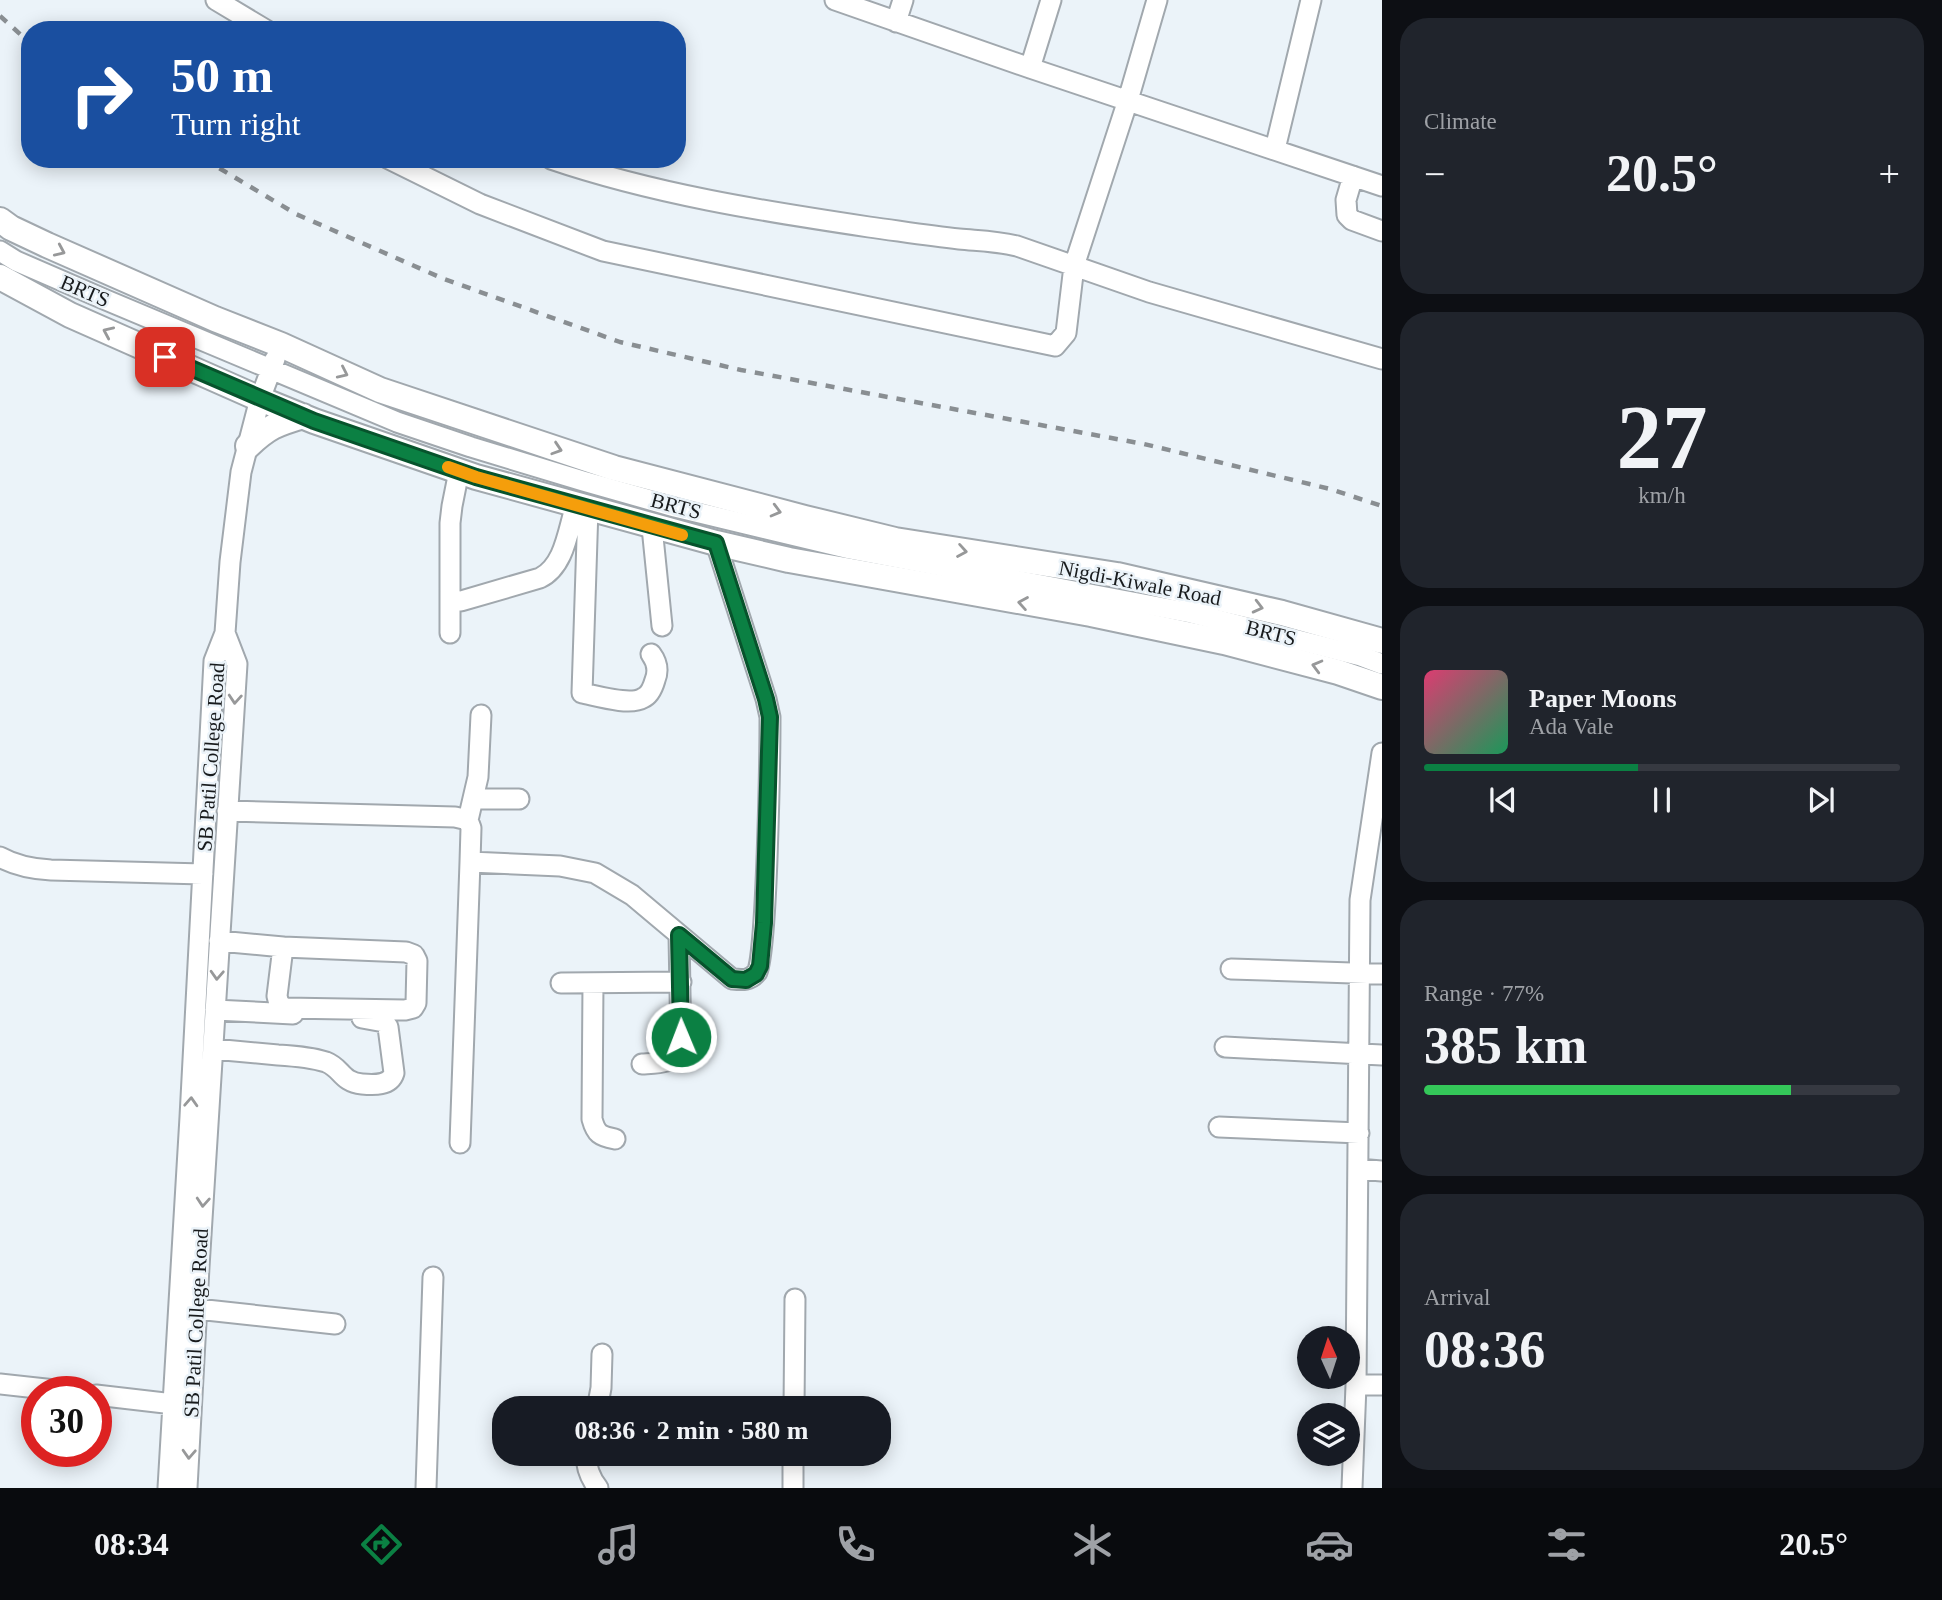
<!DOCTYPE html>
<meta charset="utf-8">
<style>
:root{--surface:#171b24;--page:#20242c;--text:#f1f3f6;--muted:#9ea1a6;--line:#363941;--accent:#0b8043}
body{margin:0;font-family:"Times New Roman",serif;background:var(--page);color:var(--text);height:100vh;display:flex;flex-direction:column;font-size:26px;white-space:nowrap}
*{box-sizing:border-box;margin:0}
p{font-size:23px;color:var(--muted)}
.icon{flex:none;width:38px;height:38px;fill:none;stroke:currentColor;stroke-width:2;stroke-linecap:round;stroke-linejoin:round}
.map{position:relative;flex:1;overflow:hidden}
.drawer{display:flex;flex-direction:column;gap:18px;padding:18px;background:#0d0f14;width:560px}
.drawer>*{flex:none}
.guide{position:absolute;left:21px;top:21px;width:665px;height:147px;border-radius:28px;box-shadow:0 4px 18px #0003;background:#1a4fa0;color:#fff;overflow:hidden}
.needle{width:46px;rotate:357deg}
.fabs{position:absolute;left:1297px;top:1326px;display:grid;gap:14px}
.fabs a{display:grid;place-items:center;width:63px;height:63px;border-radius:50%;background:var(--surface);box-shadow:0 4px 18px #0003;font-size:35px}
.speed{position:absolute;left:21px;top:1376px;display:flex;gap:14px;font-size:35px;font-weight:700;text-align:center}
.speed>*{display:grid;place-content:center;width:91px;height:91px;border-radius:50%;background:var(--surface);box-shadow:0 4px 18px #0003;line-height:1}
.speed .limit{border:10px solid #d22;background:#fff;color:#111}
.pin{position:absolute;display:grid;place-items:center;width:60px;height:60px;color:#fff;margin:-30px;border-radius:14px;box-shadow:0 4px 10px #0006}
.me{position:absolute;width:77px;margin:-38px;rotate:359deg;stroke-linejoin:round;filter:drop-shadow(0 0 5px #0008)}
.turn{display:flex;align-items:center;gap:24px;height:147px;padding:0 35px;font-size:32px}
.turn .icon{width:91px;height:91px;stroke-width:2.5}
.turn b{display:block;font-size:49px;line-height:60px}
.big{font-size:52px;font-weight:700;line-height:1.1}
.drawer .card{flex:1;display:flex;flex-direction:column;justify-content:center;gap:10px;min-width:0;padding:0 24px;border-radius:28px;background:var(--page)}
.drawer .dial{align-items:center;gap:0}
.dial b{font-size:91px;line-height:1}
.song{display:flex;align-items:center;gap:21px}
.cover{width:84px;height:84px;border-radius:10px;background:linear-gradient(135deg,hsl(340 70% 55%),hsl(150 70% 35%))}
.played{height:7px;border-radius:4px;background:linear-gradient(90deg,var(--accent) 45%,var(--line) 45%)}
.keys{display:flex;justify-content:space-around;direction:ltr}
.heat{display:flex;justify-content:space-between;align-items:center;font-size:38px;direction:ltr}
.charge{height:10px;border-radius:5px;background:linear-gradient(90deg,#34c759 77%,var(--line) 0)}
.trip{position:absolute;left:492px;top:1396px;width:399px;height:70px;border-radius:28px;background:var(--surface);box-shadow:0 4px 18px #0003;font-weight:700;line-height:70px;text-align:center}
.menu{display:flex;height:112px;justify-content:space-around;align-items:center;background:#090b0e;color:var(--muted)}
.menu .icon{width:49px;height:49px}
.menu .on{color:var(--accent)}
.menu b{font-size:32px;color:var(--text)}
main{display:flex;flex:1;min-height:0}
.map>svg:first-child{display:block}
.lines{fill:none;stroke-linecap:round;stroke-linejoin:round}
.minor-casing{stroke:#a1a8ae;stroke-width:23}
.major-casing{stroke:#a1a8ae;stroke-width:28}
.minor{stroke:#fff;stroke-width:19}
.major{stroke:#fff;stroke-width:24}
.rail{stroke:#898e92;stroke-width:4.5;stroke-dasharray:9 9;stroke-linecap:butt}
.oneway{stroke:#979899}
.route-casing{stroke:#07532c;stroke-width:18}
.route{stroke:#0b8043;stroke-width:12}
.slow{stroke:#f59e0b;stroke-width:12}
.labels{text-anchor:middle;stroke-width:5;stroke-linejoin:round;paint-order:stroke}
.street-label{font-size:21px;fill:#181b1d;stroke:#ebf3f9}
</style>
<main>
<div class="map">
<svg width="1382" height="1488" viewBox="0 0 1382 1488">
<rect width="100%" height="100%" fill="#ebf3f9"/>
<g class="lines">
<g class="minor-casing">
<path id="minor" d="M 216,0 L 266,30
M 835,0 L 1030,68 L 1382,186
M 896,22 L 903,0
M 1030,68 L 1051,0
M 1275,149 L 1311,0
M 389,159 L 480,204 L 603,251 L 1055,346 L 1066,333 L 1074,266 L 1128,100 L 1157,0
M 551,159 C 654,194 762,211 869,227 C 899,231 929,236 959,239 C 981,241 996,241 1017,246 L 1149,292 L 1382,359
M 1353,176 L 1346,200 L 1347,215 L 1352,220 L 1382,231
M 0,251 L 16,261 L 106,300 L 397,422 L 471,447 L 583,481 L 675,507 L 850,549 L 1191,613 L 1361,656 L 1382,664
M 588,508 L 582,693 C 597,696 630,706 643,698 C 650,695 653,687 655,680 C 659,670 657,662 651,654
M 652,527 L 662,626
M 461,601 L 540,578 C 565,566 568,529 576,505
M 450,633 L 450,523 L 452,506 L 459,471
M 474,799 L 519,799
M 227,811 L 455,817 L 468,820 L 471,828 L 470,862 L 460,1143
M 468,820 L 478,777 L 481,715
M 0,857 C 16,866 32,869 51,870 L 203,874
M 470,862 L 560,866 L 595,873 L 632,895 L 732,979 C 742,980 750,981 757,972 C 767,958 770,749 770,717 L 766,699 L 716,543
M 219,941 L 283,947 L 406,952 L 414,955 L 417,961 L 416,1003 L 413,1008 L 405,1010 L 285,1008 L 279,1004 L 277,996 L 283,947
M 1231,969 L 1382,974
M 561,983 L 681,982
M 593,983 L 592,1119 C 596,1134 600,1136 615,1139
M 215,1010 L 293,1014
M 1225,1047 L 1382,1055
M 213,1049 C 234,1051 256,1053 278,1055 C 294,1056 310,1057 326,1062 C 342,1068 341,1082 362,1084 C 374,1085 390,1086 394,1073 L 388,1027 L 384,1022 L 362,1018
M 642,1064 C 658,1063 672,1064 681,1049 L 679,935
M 1219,1127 L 1359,1133
M 1358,1169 L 1382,1171
M 197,1309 L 335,1324
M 0,1384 L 64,1391
M 1356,1385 L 1382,1385
M 96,1395 L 182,1405
M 597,1409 L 601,1388 L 602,1354
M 794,1409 L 795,1299
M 586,1454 C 586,1467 590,1478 598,1488
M 168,1488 L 190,1117 L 214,661 L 225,633 L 230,562 L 241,472 L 260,399 L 275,359
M 187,1488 L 199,1267 L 237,664 L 225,633
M 426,1488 L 433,1277
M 793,1488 L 793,1454
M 1352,1488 L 1356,1385 L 1360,900 L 1382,753"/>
</g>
<g class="major-casing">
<path id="major" d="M 0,220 L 11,228 L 47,245 L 215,319 L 281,345 L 380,390 L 614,468 L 805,518 L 895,540 L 1117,575 L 1282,613 L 1382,641
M 0,277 L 70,315 L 260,399 L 314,421 L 476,477 L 716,543 L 789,560 L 1091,614 L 1224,642 L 1338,672 L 1382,687
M 248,446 C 268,427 276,424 303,416"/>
</g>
<use href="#minor" class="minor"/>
<use href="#major" class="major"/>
<path class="rail" d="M 0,16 L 30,43
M 204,159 L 296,214 L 444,279 L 620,342 L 741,370 L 1144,444 L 1330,489 L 1382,506"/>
</g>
<defs><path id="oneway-chevron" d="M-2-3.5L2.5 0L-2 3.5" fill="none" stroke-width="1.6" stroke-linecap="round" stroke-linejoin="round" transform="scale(1.75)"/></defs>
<g class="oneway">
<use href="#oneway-chevron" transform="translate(60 251) rotate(24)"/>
<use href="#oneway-chevron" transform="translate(108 332) rotate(-156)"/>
<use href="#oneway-chevron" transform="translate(343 373) rotate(25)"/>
<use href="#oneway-chevron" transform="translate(557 449) rotate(18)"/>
<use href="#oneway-chevron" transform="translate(776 511) rotate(15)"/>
<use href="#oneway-chevron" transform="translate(962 551) rotate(10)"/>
<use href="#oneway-chevron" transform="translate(1023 603) rotate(-170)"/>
<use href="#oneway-chevron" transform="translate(1258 607) rotate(14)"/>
<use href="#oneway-chevron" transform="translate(1317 666) rotate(-165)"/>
<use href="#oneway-chevron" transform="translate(235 699) rotate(94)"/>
<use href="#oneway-chevron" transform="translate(217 975) rotate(93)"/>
<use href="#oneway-chevron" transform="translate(191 1102) rotate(-87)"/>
<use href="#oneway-chevron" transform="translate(203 1202) rotate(94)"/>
<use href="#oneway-chevron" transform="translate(189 1454) rotate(93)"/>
</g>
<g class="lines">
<g class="route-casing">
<path id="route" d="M 165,357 L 314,421 L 476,477 L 716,543 L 766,699 L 770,717 L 764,923 L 760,966 L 756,974 L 746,980 L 732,979 L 679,935 L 681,1037"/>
</g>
<use href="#route" class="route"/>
<path class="slow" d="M 448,467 L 476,477 L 682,535"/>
</g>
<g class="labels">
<g class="street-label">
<text transform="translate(85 291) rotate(23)" y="7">BRTS</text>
<text transform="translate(676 506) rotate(15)" y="7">BRTS</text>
<text transform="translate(1140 583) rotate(11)" y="7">Nigdi-Kiwale Road</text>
<text transform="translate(1271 633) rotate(14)" y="7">BRTS</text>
<text transform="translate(211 757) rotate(-86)" y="7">SB Patil College Road</text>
<text transform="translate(196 1323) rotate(-87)" y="7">SB Patil College Road</text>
</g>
</g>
</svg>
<div class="fabs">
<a><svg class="needle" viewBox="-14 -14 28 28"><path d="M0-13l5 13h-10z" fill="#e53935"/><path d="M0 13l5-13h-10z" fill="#9ea1a6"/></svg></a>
<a><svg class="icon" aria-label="layers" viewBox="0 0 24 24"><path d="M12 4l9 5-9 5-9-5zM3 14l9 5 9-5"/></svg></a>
</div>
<div class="speed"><div class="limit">30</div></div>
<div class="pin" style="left:165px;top:357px;background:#d93025"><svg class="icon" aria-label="arrive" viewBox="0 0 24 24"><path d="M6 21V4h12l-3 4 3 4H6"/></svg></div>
<svg class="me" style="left:681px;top:1037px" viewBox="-20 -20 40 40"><circle r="17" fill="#0b8043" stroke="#fff" stroke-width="3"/><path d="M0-11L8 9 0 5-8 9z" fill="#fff"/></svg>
<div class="trip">08:36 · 2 min · 580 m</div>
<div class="guide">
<div class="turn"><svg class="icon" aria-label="right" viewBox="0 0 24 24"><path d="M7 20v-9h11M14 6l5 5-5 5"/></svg><div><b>50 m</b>Turn right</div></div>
</div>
</div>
<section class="drawer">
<div class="card"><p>Climate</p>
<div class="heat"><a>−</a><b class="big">20.5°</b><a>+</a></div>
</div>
<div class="card dial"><b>27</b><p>km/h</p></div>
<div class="card">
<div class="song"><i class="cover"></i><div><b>Paper Moons</b><p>Ada Vale</p></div></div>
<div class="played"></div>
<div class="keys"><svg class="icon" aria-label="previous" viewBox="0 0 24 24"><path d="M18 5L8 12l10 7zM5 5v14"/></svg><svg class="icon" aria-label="pause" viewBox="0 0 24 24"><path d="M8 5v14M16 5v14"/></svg><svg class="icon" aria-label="next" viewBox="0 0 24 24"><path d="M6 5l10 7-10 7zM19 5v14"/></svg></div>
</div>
<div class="card"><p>Range · 77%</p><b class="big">385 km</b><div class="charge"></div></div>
<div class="card"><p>Arrival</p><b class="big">08:36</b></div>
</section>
</main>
<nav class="menu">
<b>08:34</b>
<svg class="icon on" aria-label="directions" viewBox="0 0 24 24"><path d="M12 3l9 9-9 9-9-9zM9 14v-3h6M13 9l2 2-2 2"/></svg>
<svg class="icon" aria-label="music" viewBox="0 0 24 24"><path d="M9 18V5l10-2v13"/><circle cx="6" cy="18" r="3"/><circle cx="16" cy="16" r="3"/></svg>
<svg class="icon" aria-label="phone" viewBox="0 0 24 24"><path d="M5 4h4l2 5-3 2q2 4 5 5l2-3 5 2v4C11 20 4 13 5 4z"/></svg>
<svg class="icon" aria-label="climate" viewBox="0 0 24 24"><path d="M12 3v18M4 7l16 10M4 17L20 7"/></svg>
<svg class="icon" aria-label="car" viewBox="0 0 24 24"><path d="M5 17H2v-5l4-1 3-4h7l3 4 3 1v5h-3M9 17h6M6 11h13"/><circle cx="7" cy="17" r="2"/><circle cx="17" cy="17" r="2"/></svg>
<svg class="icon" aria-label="filters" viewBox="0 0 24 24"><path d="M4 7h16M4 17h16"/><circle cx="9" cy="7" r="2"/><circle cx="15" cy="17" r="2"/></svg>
<b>20.5°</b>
</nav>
